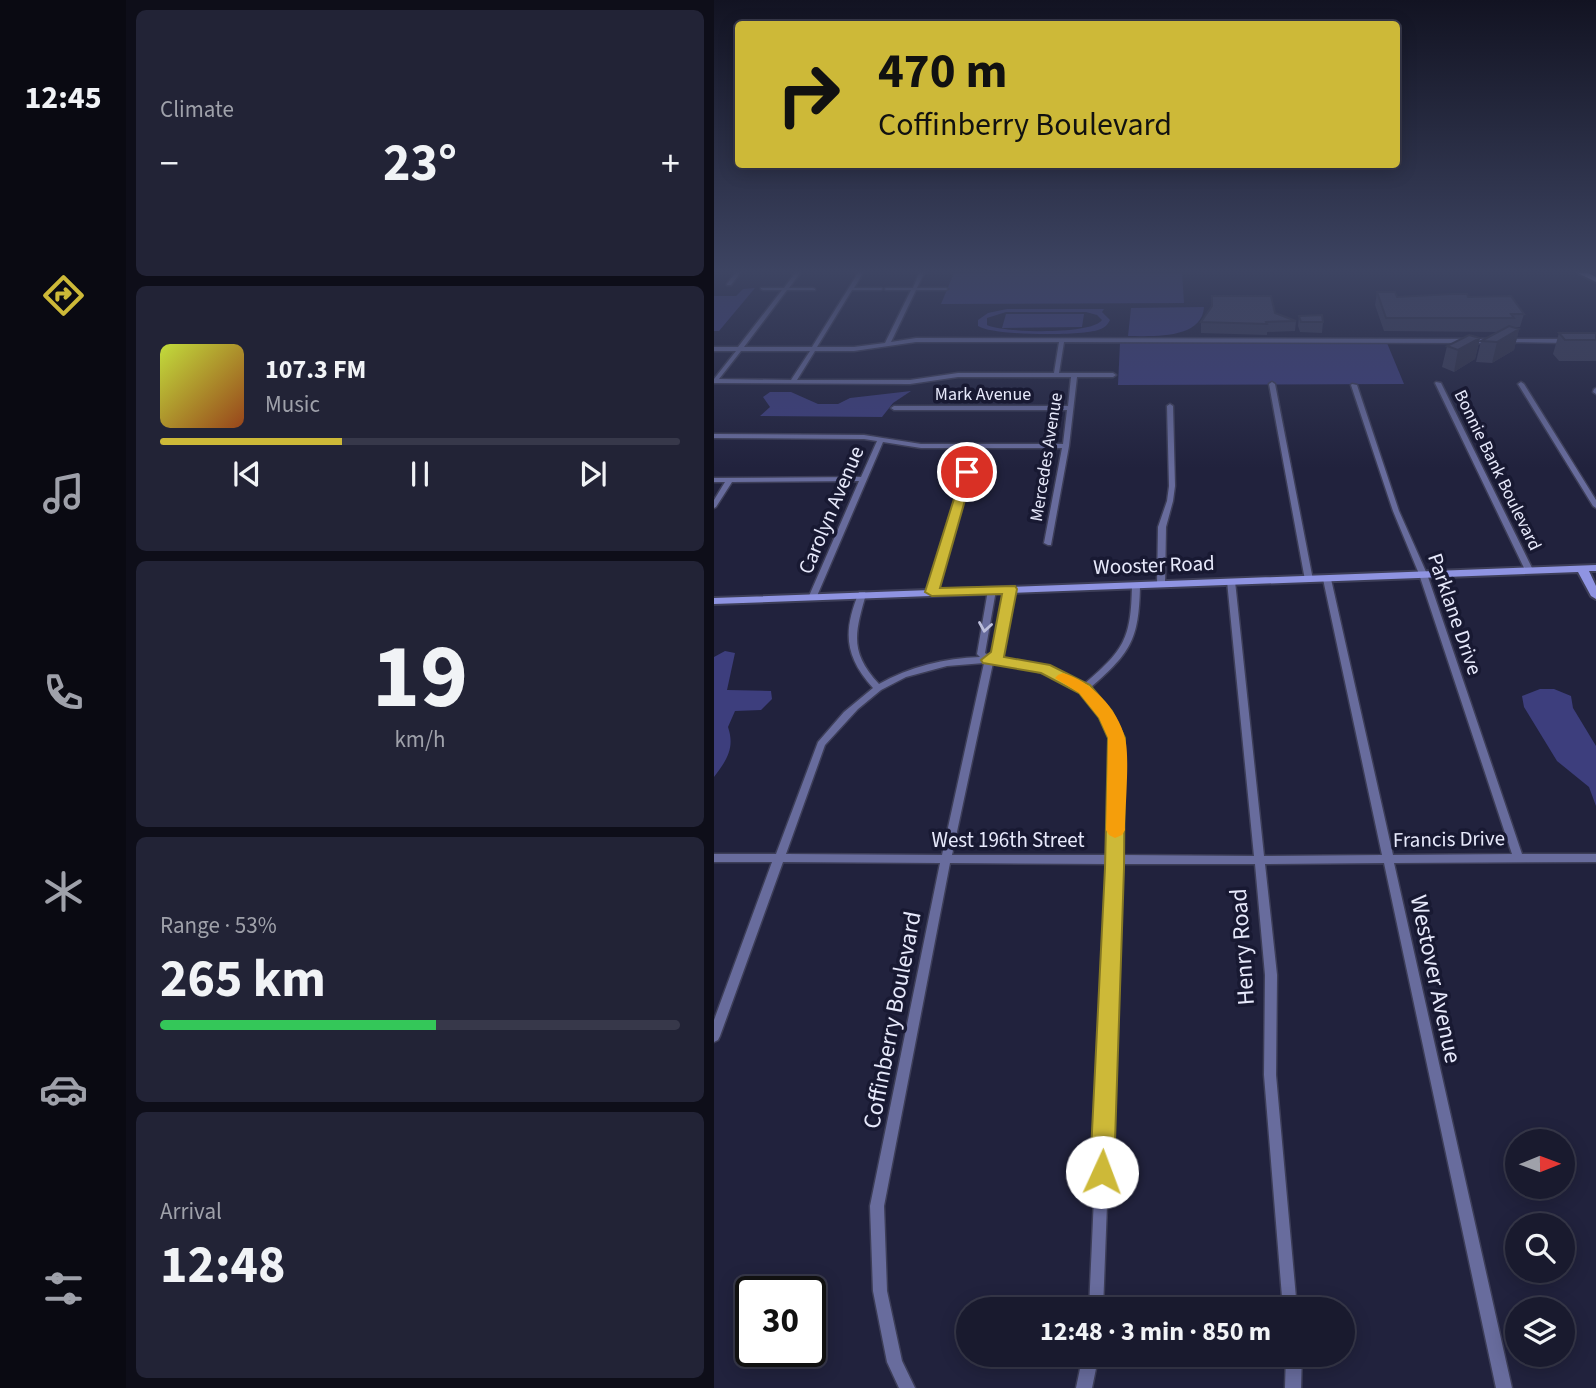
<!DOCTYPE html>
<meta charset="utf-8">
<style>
:root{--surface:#191a2e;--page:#222336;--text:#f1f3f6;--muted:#9fa1aa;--line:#37384a;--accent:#cdb938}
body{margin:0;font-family:"Source Sans 3",sans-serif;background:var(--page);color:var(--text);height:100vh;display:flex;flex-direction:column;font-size:26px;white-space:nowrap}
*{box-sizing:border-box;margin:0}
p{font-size:23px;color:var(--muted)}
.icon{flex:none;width:38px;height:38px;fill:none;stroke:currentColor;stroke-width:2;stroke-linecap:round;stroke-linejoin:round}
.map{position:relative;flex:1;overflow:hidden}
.drawer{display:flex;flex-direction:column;gap:10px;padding:10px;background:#0e0e19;width:588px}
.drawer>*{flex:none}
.hud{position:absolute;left:21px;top:21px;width:665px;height:147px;border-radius:7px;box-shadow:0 4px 18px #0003,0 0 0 2px var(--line);background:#cdb938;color:#111;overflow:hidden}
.needle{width:46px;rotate:89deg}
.controls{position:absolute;left:791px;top:1129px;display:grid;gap:14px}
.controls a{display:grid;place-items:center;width:70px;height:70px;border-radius:50%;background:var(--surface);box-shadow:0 4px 18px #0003,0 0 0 2px var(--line);font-size:35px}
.speed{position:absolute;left:21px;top:1276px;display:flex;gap:14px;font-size:35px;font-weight:700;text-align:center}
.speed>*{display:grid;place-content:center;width:91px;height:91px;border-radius:50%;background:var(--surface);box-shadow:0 4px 18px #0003,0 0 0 2px var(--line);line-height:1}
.speed .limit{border:4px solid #111;border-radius:10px;background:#fff;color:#111}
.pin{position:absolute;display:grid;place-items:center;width:60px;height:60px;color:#fff;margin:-30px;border:4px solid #fff;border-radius:50%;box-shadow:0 2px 7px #0007}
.me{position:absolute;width:77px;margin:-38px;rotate:2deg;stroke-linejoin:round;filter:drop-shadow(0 0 5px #0008)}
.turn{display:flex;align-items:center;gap:24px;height:147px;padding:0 28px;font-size:32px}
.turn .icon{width:91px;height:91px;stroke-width:2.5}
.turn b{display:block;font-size:49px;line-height:60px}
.big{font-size:52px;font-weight:700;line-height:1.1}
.drawer .widget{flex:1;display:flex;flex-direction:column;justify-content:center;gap:10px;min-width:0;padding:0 24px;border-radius:10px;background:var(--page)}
.drawer .dial{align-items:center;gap:0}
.dial b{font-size:91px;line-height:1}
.song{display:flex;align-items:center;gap:21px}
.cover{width:84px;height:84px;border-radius:10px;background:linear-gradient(135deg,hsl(70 70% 55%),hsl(20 70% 35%))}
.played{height:7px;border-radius:4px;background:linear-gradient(90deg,var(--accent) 35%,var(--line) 35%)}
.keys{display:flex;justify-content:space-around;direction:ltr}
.heat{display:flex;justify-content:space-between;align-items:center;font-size:38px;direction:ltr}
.charge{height:10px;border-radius:5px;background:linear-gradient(90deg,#34c759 53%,var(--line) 0)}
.trip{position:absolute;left:242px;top:1297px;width:399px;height:70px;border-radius:35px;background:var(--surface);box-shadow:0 4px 18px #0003,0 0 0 2px var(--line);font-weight:700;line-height:70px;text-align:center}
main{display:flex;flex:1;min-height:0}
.dock{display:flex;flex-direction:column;width:126px;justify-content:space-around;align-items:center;background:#0a0a12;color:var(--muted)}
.dock .icon{width:49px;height:49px}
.dock .on{color:var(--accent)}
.dock b{font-size:32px;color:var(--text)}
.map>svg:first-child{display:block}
.green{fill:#3d3e7d;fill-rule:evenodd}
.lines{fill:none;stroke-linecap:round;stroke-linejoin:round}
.street-casing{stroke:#3d3e58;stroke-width:3}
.secondary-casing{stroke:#3d3e58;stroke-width:4}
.primary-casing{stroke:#3d3e58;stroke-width:4}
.street{fill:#686c9d;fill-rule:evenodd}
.secondary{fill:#8f94e2;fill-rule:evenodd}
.primary{fill:#b2b8f5;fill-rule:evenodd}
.wall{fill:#3a3c56}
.shaded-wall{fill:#303146}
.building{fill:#444664;stroke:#303146;stroke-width:2}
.oneway{stroke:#bbbdda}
.route{fill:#cdb938;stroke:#857824;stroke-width:2}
.slow{fill:#f59e0b}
.labels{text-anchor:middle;stroke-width:7;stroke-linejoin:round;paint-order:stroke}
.far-street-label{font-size:18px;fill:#e7e9fb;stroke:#181932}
.street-label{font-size:21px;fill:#e7e9fb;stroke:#181932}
.near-street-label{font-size:24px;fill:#e7e9fb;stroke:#181932}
</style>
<main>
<nav class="dock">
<b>12:45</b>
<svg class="icon on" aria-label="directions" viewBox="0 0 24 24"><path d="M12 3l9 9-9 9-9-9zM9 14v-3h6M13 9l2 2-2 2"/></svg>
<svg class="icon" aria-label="music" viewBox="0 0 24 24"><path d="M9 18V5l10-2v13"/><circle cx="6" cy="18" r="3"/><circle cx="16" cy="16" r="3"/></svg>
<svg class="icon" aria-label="phone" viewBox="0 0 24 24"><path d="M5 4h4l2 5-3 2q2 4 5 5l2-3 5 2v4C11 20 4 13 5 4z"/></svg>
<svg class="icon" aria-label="climate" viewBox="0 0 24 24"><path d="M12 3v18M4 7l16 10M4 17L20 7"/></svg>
<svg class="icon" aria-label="car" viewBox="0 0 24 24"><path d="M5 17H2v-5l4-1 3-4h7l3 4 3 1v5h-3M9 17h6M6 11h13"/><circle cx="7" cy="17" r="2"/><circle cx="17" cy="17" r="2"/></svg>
<svg class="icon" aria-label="filters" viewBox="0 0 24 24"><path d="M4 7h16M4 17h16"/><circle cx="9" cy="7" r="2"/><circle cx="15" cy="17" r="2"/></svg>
</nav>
<section class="drawer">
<div class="widget"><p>Climate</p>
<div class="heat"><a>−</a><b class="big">23°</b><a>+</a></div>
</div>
<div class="widget">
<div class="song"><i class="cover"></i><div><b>107.3 FM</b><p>Music</p></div></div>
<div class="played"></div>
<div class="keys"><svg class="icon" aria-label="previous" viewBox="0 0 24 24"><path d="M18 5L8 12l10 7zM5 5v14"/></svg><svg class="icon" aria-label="pause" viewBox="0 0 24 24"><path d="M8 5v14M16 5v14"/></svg><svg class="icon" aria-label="next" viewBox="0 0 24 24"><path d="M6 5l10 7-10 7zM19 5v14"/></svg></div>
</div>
<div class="widget dial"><b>19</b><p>km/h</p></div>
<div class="widget"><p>Range · 53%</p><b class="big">265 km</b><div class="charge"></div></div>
<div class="widget"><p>Arrival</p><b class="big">12:48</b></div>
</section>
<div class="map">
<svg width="882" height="1388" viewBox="0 0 882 1388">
<rect width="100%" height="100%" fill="#21223d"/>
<path class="green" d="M 240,273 L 468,273 L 470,303 L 227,304 Z
M 41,288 L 5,331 L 0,331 L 0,296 L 22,296 L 29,289 Z
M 490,307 C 488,340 437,336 414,336 L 417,308 Z
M 293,309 L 390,309 L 388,312 L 396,320 C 393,326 390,328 384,330 C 366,336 279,336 264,326 L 264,320 L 274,313 ZM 292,312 L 372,312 L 383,315 L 388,320 C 378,335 290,333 273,325 L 273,318 Z
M 292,314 L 370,314 L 368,327 L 288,328 Z
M 406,343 L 673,343 L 690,384 L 404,385 Z
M 197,391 L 179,403 L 168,417 L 46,416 L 56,407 L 49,397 L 56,392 L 77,392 L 104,404 L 124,404 L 136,398 Z
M 11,651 L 21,653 L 13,690 L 57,691 L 58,699 L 47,710 L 21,711 L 14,727 C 21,748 13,760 0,777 L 0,657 Z
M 826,689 L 840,689 L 857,696 L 859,708 L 882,746 L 882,806 L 875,787 L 843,761 L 810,707 L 808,696 Z"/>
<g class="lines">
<g class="street-casing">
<path id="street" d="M 21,273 L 26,273 L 17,285 L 13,285 L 13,284 Z
M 81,273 L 86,273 L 75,288 L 99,288 L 101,289 L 101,290 L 73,290 L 30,347 L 98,347 L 144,273 L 149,273 L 140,288 L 167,288 L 169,289 L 167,290 L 138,290 L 103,347 L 140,347 L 171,343 L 197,290 L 172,290 L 170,289 L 172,288 L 199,288 L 205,273 L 210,273 L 203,288 L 232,288 L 234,289 L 232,290 L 202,290 L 177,342 L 202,338 L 778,339 L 781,341 L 778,343 L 350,342 L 345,373 L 399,373 L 402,375 L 399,377 L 363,377 L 355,446 L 337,545 L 334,545 L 330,543 L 348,448 L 264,448 L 222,592 L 221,594 L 215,594 L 214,592 L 257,448 L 207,448 L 169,442 L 103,596 L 99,598 L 95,596 L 145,481 L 18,482 L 2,507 L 0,508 L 0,500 L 11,482 L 0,482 L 0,478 L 147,477 L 163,441 L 150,439 L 0,438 L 0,434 L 150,435 L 207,444 L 349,444 L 353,410 L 180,410 L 177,408 L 180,406 L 354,406 L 357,377 L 244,377 L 196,384 L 0,383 L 0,379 L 22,351 L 0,351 L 0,347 L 24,347 L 68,290 L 49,290 L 47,289 L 47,288 L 70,288 ZM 202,342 L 345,342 L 340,373 L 244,373 L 196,380 L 83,380 L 101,351 L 140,351 ZM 27,351 L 96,351 L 77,380 L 5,379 Z
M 792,339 L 855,339 L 858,341 L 855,343 L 790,342 L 789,341 Z
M 558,382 L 561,384 L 599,580 L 595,582 L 591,580 L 555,384 Z
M 722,382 L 727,383 L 819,570 L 818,572 L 815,572 L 811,570 L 721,383 Z
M 807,382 L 810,384 L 882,500 L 882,508 L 879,506 L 804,384 Z
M 638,384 L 643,385 L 685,511 L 713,574 L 808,854 L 882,854 L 882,862 L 680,863 L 798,1388 L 782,1388 L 670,863 L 551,864 L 563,975 L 562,1075 L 583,1309 L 569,1309 L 550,1075 L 551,975 L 541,864 L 406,864 L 389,1309 L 375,1309 L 395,864 L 236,863 L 170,1206 L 173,1291 L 188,1361 L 201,1388 L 185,1388 L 173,1362 L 159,1291 L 156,1206 L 226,863 L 69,862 L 6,1036 L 4,1040 L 0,1042 L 0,1020 L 58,862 L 0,862 L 0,854 L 62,854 L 104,742 L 130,712 L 159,688 C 130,656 129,631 145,592 L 151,592 L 152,594 C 141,633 135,652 165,684 C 195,667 231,658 266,657 L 263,654 L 274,590 L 278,588 L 282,590 L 271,653 L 275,656 L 280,654 L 292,589 L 296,587 L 300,589 L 288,655 L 285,658 C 315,661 343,670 368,686 C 410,650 417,640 418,585 L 422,583 L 426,585 C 425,642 416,653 374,690 L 387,701 L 398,717 L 408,743 L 406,855 L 540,856 L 513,581 L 517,579 L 521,581 L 550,856 L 668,855 L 609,579 L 613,577 L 617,579 L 679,855 L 798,854 L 705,574 L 679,511 L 637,385 ZM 270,663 L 228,855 L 72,854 L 111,745 L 144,709 L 167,690 L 192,677 L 233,666 ZM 279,663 C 329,668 393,689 399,748 L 396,855 L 238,855 Z
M 882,388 L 882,394 L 879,392 L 880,389 Z
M 456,404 L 459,406 L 461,486 L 459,501 L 452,527 L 451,584 L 447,586 L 443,584 L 444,527 L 453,501 L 455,486 L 453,406 Z
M 369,1354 L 385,1354 L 378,1388 L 362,1388 Z
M 572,1354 L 588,1354 L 587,1388 L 571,1388 Z"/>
</g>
<g class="secondary-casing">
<path id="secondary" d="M 882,565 L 882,571 L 875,571 L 882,586 L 882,599 L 877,596 L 864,572 L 0,604 L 0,598 Z"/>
</g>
<g class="primary-casing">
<path id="primary" d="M 864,273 L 874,273 L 882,277 L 882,282 Z"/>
</g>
<use href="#street" class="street"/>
<use href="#secondary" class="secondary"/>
<use href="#primary" class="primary"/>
</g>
<path class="wall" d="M 663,292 L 683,297 L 754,297 L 810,314 L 806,327 L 799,327 L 805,329 L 800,350 L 778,363 L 762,362 L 767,341 L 784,332 L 670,331 L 661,305 Z
M 498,306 L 561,313 L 582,321 L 581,331 L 553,332 L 553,335 L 487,333 L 487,322 Z
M 585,316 L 609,322 L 608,333 L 586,332 L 584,326 Z
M 845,333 L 882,333 L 882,361 L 845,361 L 839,354 Z
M 766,338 L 761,359 L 740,372 L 728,367 L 733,346 Z"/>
<path class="shaded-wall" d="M 805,329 L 800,350 L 778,363 L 783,342 Z
M 766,338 L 761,359 L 740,372 L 744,350 Z"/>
<path class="building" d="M 663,292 L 681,292 L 683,297 L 738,294 L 753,294 L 754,297 L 797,296 L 810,314 L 797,314 L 800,318 L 672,318 Z
M 498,296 L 557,296 L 561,313 L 582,321 L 552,322 L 553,324 L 487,322 L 498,306 Z
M 608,315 L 609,322 L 587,322 L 585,316 Z
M 795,326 L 805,329 L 783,342 L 767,341 Z
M 845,333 L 882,333 L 882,340 L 851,340 Z
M 755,335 L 766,338 L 744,350 L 733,346 Z"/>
<defs><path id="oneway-chevron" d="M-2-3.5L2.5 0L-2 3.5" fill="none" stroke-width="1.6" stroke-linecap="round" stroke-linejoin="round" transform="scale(1.75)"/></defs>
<use class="oneway" href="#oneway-chevron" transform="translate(271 627) rotate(99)"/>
<linearGradient id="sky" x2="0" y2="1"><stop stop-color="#121322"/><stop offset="0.58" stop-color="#3d4462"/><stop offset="1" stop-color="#3d4462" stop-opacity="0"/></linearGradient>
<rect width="882" height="468" fill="url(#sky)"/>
<path class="route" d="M 249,470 L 259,472 L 226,588 L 301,586 L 303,589 L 290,657 L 336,665 L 376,685 L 398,711 L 411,738 L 410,868 L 400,1172 L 397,1181 L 388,1184 L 379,1181 L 376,1172 L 391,868 L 394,738 L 385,718 L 365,693 L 327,673 L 269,663 L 267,660 L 277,652 L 288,594 L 218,596 L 211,592 Z"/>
<path class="slow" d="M 349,673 C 377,681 404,709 411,738 C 416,756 411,808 411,830 L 408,835 L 401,838 L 395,835 L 392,830 L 394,738 L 385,718 L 365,693 L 341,678 L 344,675 Z"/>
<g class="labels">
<g class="far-street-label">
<text x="269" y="400">Mark Avenue</text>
<text transform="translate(332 457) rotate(-81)" y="6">Mercedes Avenue</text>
<text transform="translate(784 470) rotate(64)" y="6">Bonnie Bank Boulevard</text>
</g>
<g class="street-label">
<text transform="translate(117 510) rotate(-67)" y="7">Carolyn Avenue</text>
<text transform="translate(440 565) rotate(-2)" y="7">Wooster Road</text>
<text transform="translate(741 614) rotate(71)" y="7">Parklane Drive</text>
<text transform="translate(735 839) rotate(-1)" y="7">Francis Drive</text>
<text x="294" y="847">West 196th Street</text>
</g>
<g class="near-street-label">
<text transform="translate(528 947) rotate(-94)" y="8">Henry Road</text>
<text transform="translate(722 979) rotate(78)" y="8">Westover Avenue</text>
<text transform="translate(178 1020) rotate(-79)" y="8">Coffinberry Boulevard</text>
</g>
</g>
</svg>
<div class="controls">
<a><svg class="needle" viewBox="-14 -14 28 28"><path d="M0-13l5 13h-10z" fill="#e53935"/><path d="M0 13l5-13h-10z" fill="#9fa1aa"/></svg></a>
<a><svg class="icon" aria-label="search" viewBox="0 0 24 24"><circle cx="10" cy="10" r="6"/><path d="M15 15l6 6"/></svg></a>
<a><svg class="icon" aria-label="layers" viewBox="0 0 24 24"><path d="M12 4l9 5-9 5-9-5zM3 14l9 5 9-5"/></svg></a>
</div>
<div class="speed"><div class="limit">30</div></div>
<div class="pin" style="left:253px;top:472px;background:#d93025"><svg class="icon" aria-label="arrive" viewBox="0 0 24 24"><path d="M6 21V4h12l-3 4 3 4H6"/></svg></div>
<svg class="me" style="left:388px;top:1172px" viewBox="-20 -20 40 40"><circle r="19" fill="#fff"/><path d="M0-13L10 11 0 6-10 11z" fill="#cdb938"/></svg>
<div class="trip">12:48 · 3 min · 850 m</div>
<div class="hud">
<div class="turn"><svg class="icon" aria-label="right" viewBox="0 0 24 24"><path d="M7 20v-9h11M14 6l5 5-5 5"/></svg><div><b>470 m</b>Coffinberry Boulevard</div></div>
</div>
</div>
</main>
